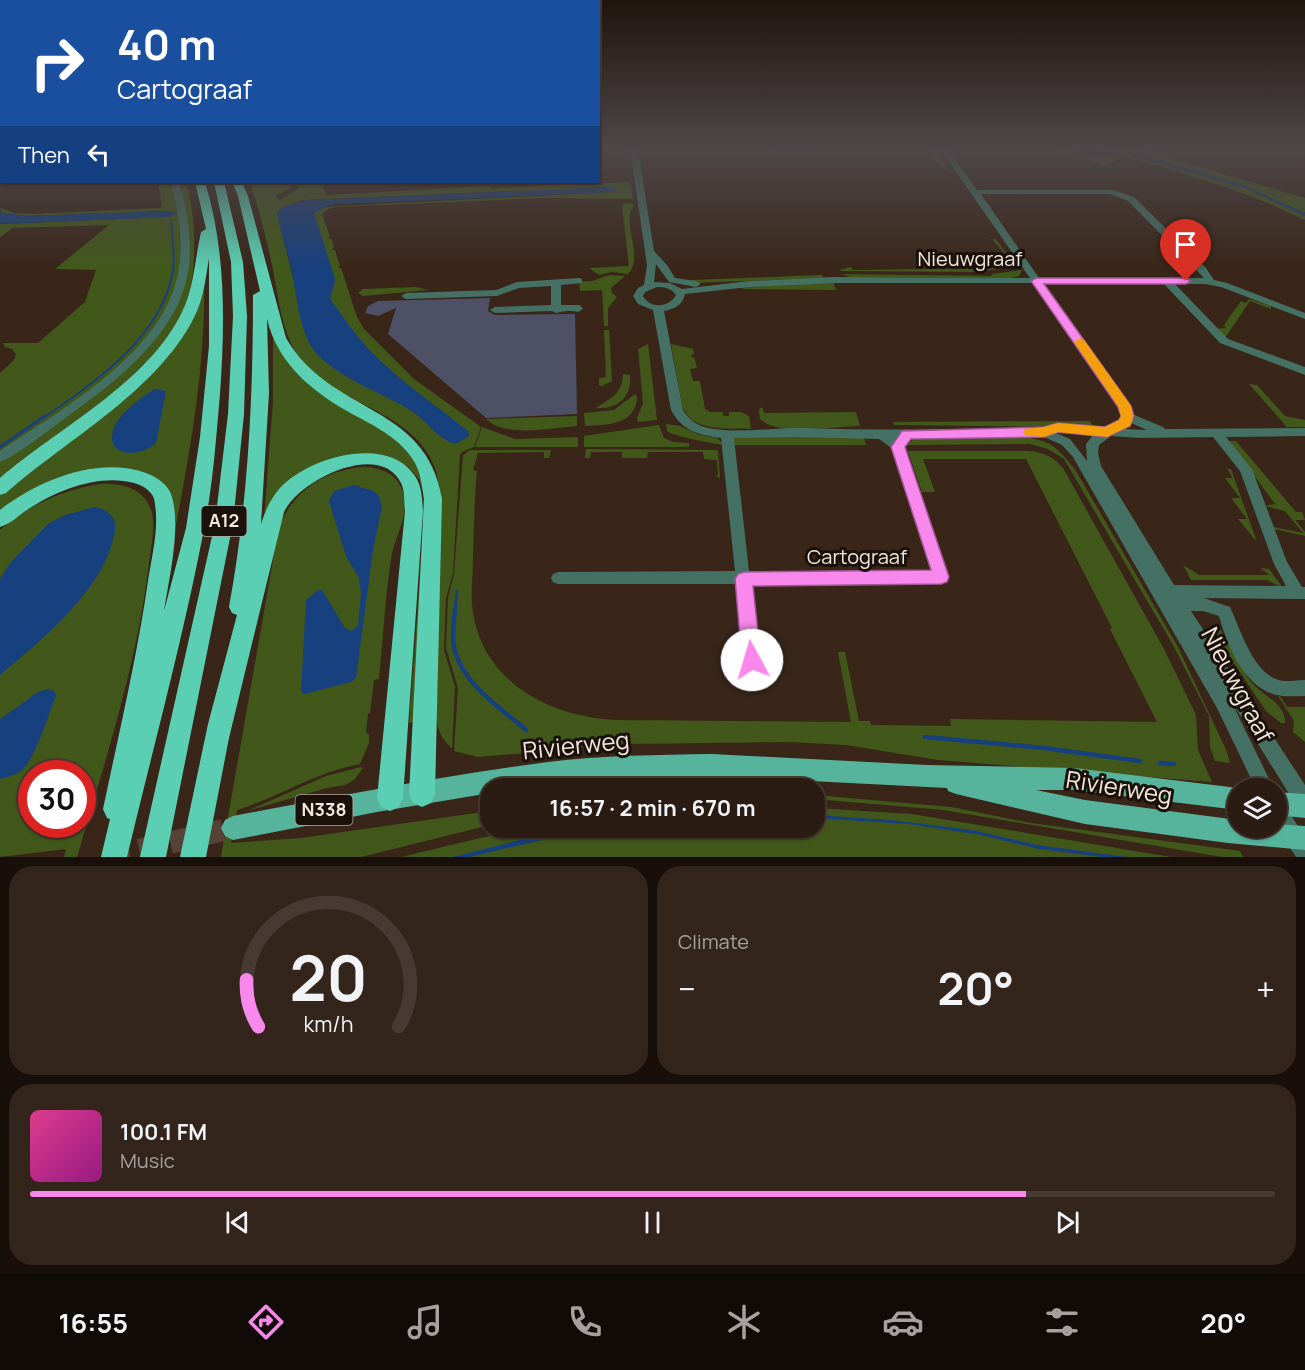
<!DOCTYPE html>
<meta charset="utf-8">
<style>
:root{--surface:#2b1c13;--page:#33251c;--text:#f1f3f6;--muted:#a6a1a0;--line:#473a33;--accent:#f888eb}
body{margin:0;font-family:Manrope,sans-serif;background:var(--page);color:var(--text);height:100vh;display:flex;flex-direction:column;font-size:22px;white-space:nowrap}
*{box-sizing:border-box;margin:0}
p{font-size:20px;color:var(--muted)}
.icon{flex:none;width:33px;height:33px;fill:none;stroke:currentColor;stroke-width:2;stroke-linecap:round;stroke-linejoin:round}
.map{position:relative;height:857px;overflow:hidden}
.details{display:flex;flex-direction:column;gap:9px;padding:9px;background:#180f0a;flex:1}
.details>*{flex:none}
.top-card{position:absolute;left:0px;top:0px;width:600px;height:183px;box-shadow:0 2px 4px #0004,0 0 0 2px var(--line);background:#1a4fa0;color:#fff;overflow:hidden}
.buttons{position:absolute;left:1227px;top:778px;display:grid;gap:12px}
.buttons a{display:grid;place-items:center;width:60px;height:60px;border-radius:50%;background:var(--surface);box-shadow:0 2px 4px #0004,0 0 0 2px var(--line);font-size:30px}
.speed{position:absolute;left:18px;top:760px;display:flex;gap:12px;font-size:30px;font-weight:700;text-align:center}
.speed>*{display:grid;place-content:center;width:78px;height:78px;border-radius:50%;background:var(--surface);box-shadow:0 2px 4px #0004,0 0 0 2px var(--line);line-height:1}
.speed .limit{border:9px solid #d22;background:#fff;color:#111}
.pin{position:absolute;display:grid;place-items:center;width:51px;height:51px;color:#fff;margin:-62px -26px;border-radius:50% 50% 50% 0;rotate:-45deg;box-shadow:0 0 6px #0007}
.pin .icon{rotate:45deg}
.me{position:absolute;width:66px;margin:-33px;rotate:354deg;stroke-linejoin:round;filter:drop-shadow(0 0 4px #0008)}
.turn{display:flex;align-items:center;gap:21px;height:126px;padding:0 18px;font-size:27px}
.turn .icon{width:78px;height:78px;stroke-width:2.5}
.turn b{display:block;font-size:42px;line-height:51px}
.then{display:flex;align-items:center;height:57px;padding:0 18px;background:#0003;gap:12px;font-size:22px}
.big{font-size:45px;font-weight:700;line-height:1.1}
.details .tile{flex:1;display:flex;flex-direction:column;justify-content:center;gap:9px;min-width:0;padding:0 21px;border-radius:24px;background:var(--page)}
.details .dial{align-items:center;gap:0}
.dial svg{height:156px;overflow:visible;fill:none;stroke:var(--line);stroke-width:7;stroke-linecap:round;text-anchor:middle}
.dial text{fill:var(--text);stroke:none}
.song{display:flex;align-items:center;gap:18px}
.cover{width:72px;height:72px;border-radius:9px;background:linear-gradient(135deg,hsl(330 70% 55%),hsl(310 70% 35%))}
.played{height:6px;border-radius:3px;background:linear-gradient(90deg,var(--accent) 80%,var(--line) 80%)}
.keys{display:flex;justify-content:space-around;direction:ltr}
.heat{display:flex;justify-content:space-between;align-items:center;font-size:33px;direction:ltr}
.details .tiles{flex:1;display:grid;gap:9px;grid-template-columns:1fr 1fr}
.tile:last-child{grid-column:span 2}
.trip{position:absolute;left:480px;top:778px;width:345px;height:60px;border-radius:24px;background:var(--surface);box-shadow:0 2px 4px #0004,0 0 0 2px var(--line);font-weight:700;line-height:60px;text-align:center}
.tab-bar{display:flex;height:96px;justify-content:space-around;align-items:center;background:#110b08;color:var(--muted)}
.tab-bar .icon{width:42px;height:42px}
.tab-bar .on{color:var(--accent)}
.tab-bar b{font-size:27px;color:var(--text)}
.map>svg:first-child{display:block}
.green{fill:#42581b;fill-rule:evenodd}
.water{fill:#17407e}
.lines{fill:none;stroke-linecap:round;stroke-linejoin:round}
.stream-far2{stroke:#17407e;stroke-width:2}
.stream-far1{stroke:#17407e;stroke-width:3}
.stream{stroke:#17407e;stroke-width:4.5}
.building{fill:#4e5066}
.major-tunnel{stroke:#554337;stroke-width:22;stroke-dasharray:22 10;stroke-linecap:butt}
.minor{fill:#457064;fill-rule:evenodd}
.major{fill:#56b49d;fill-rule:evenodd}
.highway{fill:#5bcfb3;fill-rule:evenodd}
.route{fill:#f888eb;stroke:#a15899;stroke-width:1.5}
.slow{fill:#f59e0b}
.labels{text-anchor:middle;stroke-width:6;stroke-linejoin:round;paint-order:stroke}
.shield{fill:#1a110b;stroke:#b2a69f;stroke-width:1.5}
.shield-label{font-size:18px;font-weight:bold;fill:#f3e6de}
.street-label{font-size:20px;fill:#f3e6de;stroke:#1a110b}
.near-street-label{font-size:24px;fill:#f3e6de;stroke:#1a110b}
</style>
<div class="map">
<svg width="1305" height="857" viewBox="0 0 1305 857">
<rect width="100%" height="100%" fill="#392619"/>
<path class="green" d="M 765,149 L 772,149 L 773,152 L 932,152 L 929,155 L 934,153 L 932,149 L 935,149 L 948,169 L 944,169 L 927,154 L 768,155 Z
M 1053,149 C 1068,149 1081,157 1095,157 C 1106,156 1112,150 1123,153 L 1245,188 L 1305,216 L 1305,220 C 1247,191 1185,173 1122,156 L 1106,167 Z
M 1115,149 L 1139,149 L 1305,198 L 1305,213 L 1241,184 Z
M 158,182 L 172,182 C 182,213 188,254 178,286 C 176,293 170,300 167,307 C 132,372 58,413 0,456 L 0,373 L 14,360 L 16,354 L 12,349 L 5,347 L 3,343 L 38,343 L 85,302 L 96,270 L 55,269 L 109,225 L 13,228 L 0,237 L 0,224 L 168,217 L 176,214 L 169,211 L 27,216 L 2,213 L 0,208 L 14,213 L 32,214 L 158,208 L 162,207 Z
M 176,182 L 186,182 C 192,203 195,227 194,250 C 194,269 192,290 184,308 C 155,377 56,432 0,479 L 0,460 L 96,390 L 147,344 L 183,280 L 180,194 Z
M 250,182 L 290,182 L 291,188 L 275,196 L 280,200 L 298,189 L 300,182 L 321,182 L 326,195 L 490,186 L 490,188 L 630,182 L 633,199 L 542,198 L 336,207 L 328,209 L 322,214 L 330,236 L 328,239 L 331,238 L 334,247 L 332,250 L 335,250 L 340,266 L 338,268 L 341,268 L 357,317 L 364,329 L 414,379 L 481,427 L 474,447 L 462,452 L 460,455 L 453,573 L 446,598 L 444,650 L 455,687 L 452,749 L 442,737 L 437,725 L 439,502 C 438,492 439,480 436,471 C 418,415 349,407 310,370 C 281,342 280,303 272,265 C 266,237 259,209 250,182 ZM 614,187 L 611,192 L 325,207 L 313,213 L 321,239 L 295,286 L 277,213 L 282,208 L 302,200 Z
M 624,203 L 634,204 C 633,207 631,210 630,213 C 626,231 643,258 628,274 L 612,272 L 599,275 L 589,268 L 629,266 L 622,206 Z
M 996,239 L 1015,266 L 1014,267 L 974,272 L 841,271 L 840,270 L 851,267 L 853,270 L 1004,268 L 1002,264 L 1006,263 L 1004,261 L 1010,260 L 993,240 L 987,240 Z
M 204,269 C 207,361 190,451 173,541 L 158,479 L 133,469 L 105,468 L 0,512 L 0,493 L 164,355 Z
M 1022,270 L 1019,276 L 1010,278 L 850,277 L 842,274 L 992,276 L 992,274 Z
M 609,275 L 625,276 L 611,288 L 612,293 L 617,297 L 608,308 L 608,326 L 604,326 L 602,290 L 580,291 L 579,282 L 592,281 Z
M 822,275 L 823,278 L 690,283 L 692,280 Z
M 833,282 L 836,290 L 744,289 L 740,287 Z
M 416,287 L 428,290 L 363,296 L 358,293 L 363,289 Z
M 1249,299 L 1271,306 L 1271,309 L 1250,301 L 1225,338 L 1216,329 L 1226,328 L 1224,325 L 1241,301 L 1246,303 Z
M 273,330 L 282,353 L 390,432 L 414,457 L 427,489 L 420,721 L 409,723 L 424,523 L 423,492 L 419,479 L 407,466 L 388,458 L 343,458 L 264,520 L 273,401 Z
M 604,330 L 609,330 L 612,381 L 602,386 L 599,385 L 599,378 L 606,377 Z
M 648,344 L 657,420 L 638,422 L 637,418 L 643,403 L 638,349 Z
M 671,344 L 693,349 L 694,354 L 691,355 L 692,358 L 694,357 L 697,368 L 690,369 L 693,381 L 700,381 L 705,409 L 710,412 L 723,412 L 723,416 L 729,416 L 729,412 L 741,412 L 749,416 L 751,429 C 728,428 691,433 682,405 Z
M 623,374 L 630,375 C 632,396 619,409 596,408 C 610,398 622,395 623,374 Z
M 1249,384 L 1257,385 L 1285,416 L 1305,420 L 1305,427 L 1287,427 Z
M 635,394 L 637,397 C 636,425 607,425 585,426 L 584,413 L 614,410 Z
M 762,407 L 764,413 L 856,412 L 860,426 C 835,426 779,437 760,419 L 759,409 Z
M 577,416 L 577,426 C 552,428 505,438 486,419 Z
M 1090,421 L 1093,427 L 894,425 L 893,422 Z
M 666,424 L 680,426 L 700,435 L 717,438 L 724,445 C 715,444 672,436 667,431 Z
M 659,425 L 664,438 L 673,442 L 689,443 L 689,447 L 584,447 L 584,436 Z
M 482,427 L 515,439 L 578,437 L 578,447 L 475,447 Z
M 735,437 L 864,437 L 866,445 L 732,445 L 732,438 Z
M 925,437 C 954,436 1026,431 1050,444 C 1061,451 1068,461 1076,471 L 1178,647 L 1227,752 L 1230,763 L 1215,761 L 1210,747 L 1209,716 L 1173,645 L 1064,459 L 1048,449 L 1030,444 L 907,445 L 913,440 Z
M 1229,441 L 1236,441 L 1296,512 L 1302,512 L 1305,520 L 1295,520 L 1305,532 L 1305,536 L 1274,529 L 1273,527 L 1303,533 L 1285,511 L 1265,506 L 1275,504 Z
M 586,449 L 718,450 L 720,478 L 715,475 L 718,475 L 717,460 L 704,459 L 703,452 L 648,452 L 647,458 L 622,458 L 622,452 L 591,452 L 590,458 L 585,458 Z
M 470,450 L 551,450 L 549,458 L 544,458 L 544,452 L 478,453 L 473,470 L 477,471 C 474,500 474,529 473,558 C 473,576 470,595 473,613 C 484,683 551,717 615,720 L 851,722 L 838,652 L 845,652 L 859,721 L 870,721 L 871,725 L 951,726 L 950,719 L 1157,722 L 1110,629 L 1112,628 L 1026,459 L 923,459 L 935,492 L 922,492 L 908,451 L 1029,451 C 1043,452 1054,457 1063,468 L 1164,649 L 1196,715 L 1198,750 L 1212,782 L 938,760 L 846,745 L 790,742 L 630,744 L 478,757 L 454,751 L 458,688 L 446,648 L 448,598 L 454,574 L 463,455 Z
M 364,467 C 381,468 397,473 403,492 C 410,517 394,537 391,559 C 385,599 383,639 379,679 L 374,680 L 370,713 L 368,714 L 366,732 L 369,735 L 369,743 L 360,764 C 316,772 279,797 237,810 L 231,843 L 301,838 L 490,811 L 490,825 L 361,857 L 221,857 L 279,526 C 295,490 324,470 364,467 Z
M 1227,469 L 1231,469 L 1257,542 L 1238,519 L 1247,519 L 1231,498 L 1240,498 L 1225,478 L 1233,478 Z
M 99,484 C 120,483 143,487 151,510 C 156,524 152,541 150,555 C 139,658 106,758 77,857 L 64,857 L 66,849 L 0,857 L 0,530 C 29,505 60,491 99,484 ZM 32,774 L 82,774 L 82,825 L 32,825 Z
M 1183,565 L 1199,575 L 1269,575 L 1260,568 L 1269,569 L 1283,588 L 1267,580 L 1191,580 Z
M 1214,623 C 1231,638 1238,668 1254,685 C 1264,696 1286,704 1285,723 L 1281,723 L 1266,711 L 1217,638 Z
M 1278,696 L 1280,696 L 1287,707 L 1305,707 L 1305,742 L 1293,732 L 1294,721 Z
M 361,767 L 363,768 L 354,780 L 345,785 L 327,788 L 247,811 L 326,776 Z
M 815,795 L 951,807 L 1031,823 L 1240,851 L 1243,857 L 1222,857 L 943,810 L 815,799 Z
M 815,808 L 912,814 L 1171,857 L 401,857 L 523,828 L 814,828 Z"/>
<path class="water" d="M 1066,149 L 1094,154 L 1106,149 L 1127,151 L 1241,184 L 1305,213 L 1305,216 L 1245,188 L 1123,153 C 1113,150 1109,154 1100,156 C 1089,159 1076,152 1066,149 Z
M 611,187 L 618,190 L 611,192 L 337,204 L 325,207 L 314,213 L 334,276 L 335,281 L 330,298 C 334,306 339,310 343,317 C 377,367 422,394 468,431 L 469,436 L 456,444 C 440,441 426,421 413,412 C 382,391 319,373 306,336 C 297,313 296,288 290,264 C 288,252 276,220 278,211 L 285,206 L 307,200 Z
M 169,211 L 177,214 L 168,217 L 0,224 L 0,212 L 27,216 Z
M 155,389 L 166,391 L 156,443 C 140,458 103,458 114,428 C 119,413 142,397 155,389 Z
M 354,485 L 374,491 L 379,496 L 382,507 L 373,550 L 356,678 L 351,682 L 304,694 L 301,692 L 306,600 L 318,590 L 322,590 L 345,628 L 351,631 L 358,626 L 361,594 L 359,578 L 346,556 L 329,501 L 334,491 Z
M 94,507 C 111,510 118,519 114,535 C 104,589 41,641 0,675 L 0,579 L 10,563 L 48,524 L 65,515 Z
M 48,689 L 54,691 L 56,696 C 48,715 36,757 22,770 C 15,775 8,777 0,779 L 0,719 L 38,692 Z
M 814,815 L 891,820 L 972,830 L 1037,845 L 1127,857 L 1103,857 L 1039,849 L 981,835 L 908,824 L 815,818 Z
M 567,828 L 594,828 L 469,857 L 453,857 Z"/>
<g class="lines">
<path class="stream-far2" d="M 43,418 C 94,383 162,337 173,271 C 175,254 172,237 171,220"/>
<path class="stream-far1" d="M 0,447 L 45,416
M 455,610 L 457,591"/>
<path class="stream" d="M 455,609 C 454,622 451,638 455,651 C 464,685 501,708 526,730
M 925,737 L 1044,748 L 1140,761
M 1160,763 L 1174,764"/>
</g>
<path class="building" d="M 490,298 L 488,311 L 495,315 L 575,314 L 577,414 L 486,418 L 388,334 L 396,308 L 378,316 L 365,313 L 368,306 L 378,301 Z"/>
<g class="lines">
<path class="major-tunnel" d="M 108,857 L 233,828"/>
<path class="minor" d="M 630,149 L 638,149 L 654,251 L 667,265 L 675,278 L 696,281 L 701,284 L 696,287 L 669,282 L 656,264 L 654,282 L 670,283 L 682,289 L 749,281 L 834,277 L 1030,278 L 940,149 L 948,149 L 977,190 L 1114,190 L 1134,197 L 1206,268 L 1214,280 L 1227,283 L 1305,313 L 1305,319 L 1221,287 L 1205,284 L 1175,284 L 1228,339 L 1305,367 L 1305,375 L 1220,343 L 1164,284 L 1044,283 L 1128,403 L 1132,414 L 1163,427 L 1165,429 L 1305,428 L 1305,436 L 1226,437 L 1252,469 L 1287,562 L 1302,587 L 1305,587 L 1305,599 L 1204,598 L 1230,607 C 1240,628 1252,670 1276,679 C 1285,683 1296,680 1305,680 L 1305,696 C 1296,696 1285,697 1276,695 C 1244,687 1227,645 1219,616 L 1203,611 L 1191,611 L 1305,785 L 1305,810 L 1298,808 L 1231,701 L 1274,789 L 1256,789 L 1217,708 L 1073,457 L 1062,445 L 1042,436 L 895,439 L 904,447 L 948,577 L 946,581 L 941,583 L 751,584 L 760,660 L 758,665 L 752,667 L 746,665 L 744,660 L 736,584 L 558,584 L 553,582 L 551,578 L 553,574 L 558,572 L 735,571 L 721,438 C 699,435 682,431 671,410 L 653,310 L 638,304 L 633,296 L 638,288 L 644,285 L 647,265 ZM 981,194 L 1110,194 L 1128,201 L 1204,278 L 1039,278 ZM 834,283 L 1034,283 L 1118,406 L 1121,416 C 1108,437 1078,422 1058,424 C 1053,424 1048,427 1044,428 C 964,429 884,431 805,428 C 771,427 737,435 704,427 C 695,424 688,418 683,410 L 664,311 C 674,309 683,305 685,294 L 749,287 ZM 657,287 C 665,287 671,288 676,295 C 669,308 650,309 643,296 L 645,292 ZM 1129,422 L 1147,430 L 1124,429 ZM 1056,433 L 1093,435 L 1086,444 L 1087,461 L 1070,439 ZM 1111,436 L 1141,438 L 1213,437 L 1240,471 L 1274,564 L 1286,586 L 1174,585 L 1101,466 L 1098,453 L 1099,445 ZM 798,437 L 879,439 L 893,449 L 932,571 L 749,571 L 734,438 Z
M 171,182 L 179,182 C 187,211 193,242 188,272 C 178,335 113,384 64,419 C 50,429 15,457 0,462 L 0,451 C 62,409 163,353 178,273 C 184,243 179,212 171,182 Z
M 579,278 L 582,279 L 582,283 L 561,285 L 561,305 L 580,305 L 583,309 L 578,312 C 569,310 564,311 556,313 L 552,311 L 495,313 L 490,310 L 495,307 L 551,305 L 551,286 L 519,288 L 497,296 L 406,299 L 401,296 L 406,293 L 496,290 L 517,282 Z
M 1276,801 L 1283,803 L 1305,837 L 1305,857 L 1296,857 L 1276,827 Z"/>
<path class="major" d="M 712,754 L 927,765 L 1074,768 L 1238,788 L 1242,789 L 1238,789 L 1238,810 L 1074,790 L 1036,790 L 1085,800 L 1238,820 L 1238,828 L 1276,828 L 1276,824 L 1305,826 L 1305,850 L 1228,843 L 1085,824 L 956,794 L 948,791 L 947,788 L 712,776 L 618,778 L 519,789 L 490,789 L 490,793 L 377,812 L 233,840 L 225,836 L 221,828 L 225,820 L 233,816 C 338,796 442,776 548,762 C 602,755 657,755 712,754 Z
M 1276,792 L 1305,794 L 1305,818 L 1276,815 Z"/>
<path class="highway" d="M 195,182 L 205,182 C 226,251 225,322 220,394 C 216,439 213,485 204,529 C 183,639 153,748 127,857 L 101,857 L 110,819 L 107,818 L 103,809 C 119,733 137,657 148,581 C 152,555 160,525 154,499 C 152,491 142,485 134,483 C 99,474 60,489 30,508 C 20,514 11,524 0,527 L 0,510 C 39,480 97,456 146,473 C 157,477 169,485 172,497 C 181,528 169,579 164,611 L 186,528 L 200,437 L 209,346 L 209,258 C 206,276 204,295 197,311 C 163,388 67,439 6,493 L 0,495 L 0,478 C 58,428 148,383 182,312 C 194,288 195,258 201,232 L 206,229 Z
M 214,182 L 224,182 L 243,262 L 247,316 L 244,414 L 233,523 L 166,857 L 140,857 L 215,523 L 228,414 L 233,316 L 231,262 Z
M 232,182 L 242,182 L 248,196 L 286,338 C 331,416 426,402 442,499 L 435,794 L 431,803 L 422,807 L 413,803 L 409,794 L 424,499 C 422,487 421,474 415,463 C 402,440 377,427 354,415 C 314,393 278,365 267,319 L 269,393 L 261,524 C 265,511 271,498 280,488 C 308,457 388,434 415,476 C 422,486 422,499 423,511 L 403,798 L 399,807 L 390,811 L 381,807 L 377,798 L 405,511 C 404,502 405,491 401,483 C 380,440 299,480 284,512 L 229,738 L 206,857 L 180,857 L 208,724 L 237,615 L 232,613 L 229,607 C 248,503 253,401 253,295 L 260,291 L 238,196 Z"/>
</g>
<linearGradient id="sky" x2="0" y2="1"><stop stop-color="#1f150e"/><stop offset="0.55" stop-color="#4e4749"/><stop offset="1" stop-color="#4e4749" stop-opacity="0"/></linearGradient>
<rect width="1305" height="269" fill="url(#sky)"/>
<path class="route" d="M 1036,278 L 1186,278 L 1191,281 L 1186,284 L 1044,284 L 1131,406 L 1134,416 L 1130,426 L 1107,437 L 1058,432 L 1044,437 L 911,439 L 905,447 L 949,577 L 947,582 L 941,584 L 753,586 L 761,660 L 758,666 L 752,668 L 745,666 L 742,660 L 735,579 L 738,574 L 744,572 L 931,570 L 891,447 L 902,431 L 1044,427 L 1058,423 L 1105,427 L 1119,420 L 1121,416 L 1118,407 L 1031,281 Z"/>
<path class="slow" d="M 1080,338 L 1084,340 L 1131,406 C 1133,414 1134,418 1130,426 L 1107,437 L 1058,432 L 1044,437 L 1025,435 L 1023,432 L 1025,429 L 1044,427 L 1058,423 L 1105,427 L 1119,420 L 1121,416 L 1118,406 L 1074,342 Z"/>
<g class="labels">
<g class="shield">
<rect x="201.5" y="506" width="45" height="30" rx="4.5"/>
<rect x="295.5" y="795" width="57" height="30" rx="4.5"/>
</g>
<g class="shield-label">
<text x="224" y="527">A12</text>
<text x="324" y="816">N338</text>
</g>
<g class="street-label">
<text x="970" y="266">Nieuwgraaf</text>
<text x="857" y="564">Cartograaf</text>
</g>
<g class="near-street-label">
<text transform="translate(1237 685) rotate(62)" y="8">Nieuwgraaf</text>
<text transform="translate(576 746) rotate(-6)" y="8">Rivierweg</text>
<text transform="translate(1119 788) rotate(9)" y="8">Rivierweg</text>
</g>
</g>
</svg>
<div class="buttons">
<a><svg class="icon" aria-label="layers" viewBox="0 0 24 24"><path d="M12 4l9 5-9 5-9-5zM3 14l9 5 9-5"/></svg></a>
</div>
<div class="speed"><div class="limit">30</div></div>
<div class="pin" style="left:1186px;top:281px;background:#d93025"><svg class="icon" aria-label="arrive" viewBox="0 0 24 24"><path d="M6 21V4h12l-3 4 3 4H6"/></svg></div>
<svg class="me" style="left:752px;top:660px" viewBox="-20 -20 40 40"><circle r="19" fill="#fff"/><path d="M0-13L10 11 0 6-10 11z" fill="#f888eb"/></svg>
<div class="trip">16:57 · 2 min · 670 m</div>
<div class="top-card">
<div class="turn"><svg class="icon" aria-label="right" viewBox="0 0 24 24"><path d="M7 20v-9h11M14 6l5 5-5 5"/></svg><div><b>40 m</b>Cartograaf</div></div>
<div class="then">Then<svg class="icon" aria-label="left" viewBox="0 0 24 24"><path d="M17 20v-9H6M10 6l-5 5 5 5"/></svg></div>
</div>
</div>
<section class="details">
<div class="tiles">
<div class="tile dial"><svg viewBox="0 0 100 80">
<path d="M14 69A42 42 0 1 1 86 69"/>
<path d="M14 69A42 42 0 0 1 8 45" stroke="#f888eb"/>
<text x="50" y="56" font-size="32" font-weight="700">20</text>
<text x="50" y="72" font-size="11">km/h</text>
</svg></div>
<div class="tile"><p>Climate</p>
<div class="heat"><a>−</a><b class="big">20°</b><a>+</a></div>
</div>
<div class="tile">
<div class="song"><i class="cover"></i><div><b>100.1 FM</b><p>Music</p></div></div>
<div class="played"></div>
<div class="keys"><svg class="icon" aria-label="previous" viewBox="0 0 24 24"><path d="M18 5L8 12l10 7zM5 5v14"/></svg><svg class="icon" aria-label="pause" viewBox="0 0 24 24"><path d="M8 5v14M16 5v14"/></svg><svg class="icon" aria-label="next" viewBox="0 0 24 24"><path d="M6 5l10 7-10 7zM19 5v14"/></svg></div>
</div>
</div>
</section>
<nav class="tab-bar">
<b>16:55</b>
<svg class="icon on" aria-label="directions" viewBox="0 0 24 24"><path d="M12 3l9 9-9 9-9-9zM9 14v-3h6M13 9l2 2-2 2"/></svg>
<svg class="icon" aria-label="music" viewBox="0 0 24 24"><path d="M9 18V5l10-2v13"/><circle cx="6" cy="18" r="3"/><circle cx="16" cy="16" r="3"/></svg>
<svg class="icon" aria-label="phone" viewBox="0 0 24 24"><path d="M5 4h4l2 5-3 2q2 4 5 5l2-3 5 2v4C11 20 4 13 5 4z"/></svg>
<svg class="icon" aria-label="climate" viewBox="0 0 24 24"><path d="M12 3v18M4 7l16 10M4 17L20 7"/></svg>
<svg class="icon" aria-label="car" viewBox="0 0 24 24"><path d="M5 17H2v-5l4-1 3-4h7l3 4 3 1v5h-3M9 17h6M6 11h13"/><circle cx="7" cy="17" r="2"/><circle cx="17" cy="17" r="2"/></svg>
<svg class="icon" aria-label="filters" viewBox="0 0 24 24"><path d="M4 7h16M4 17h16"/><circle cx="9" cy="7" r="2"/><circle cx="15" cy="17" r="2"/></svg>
<b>20°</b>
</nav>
